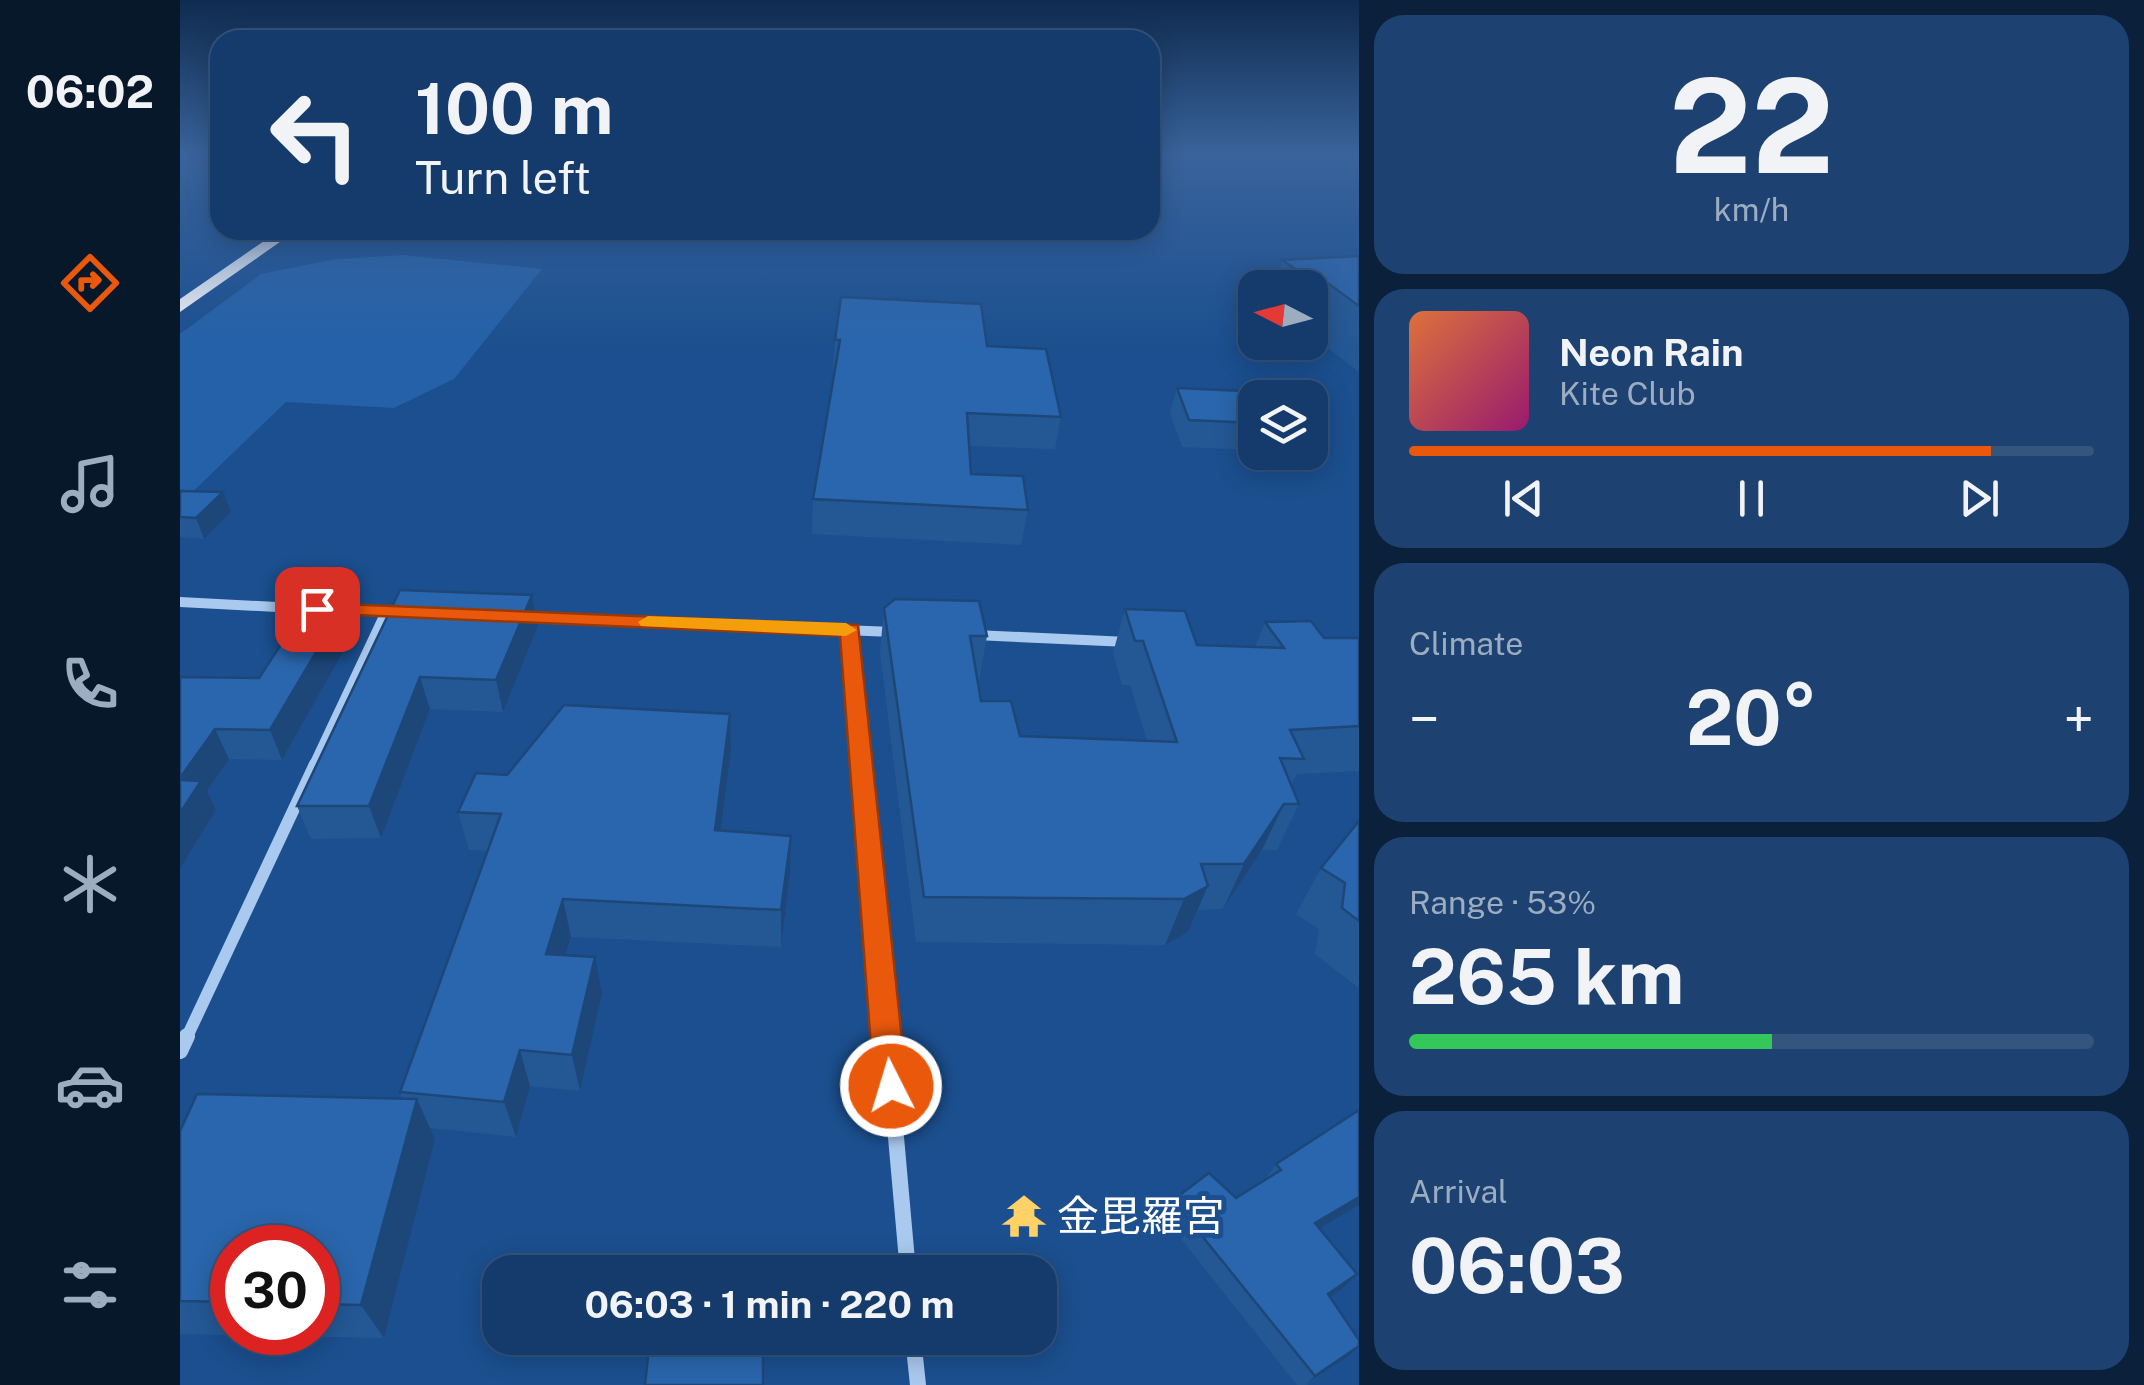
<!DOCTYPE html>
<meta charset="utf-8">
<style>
:root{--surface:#143b6b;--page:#1d4271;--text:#f1f3f6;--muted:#9dadc1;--line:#33557e;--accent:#ea580c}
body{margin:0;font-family:"Public Sans","Noto Sans JP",sans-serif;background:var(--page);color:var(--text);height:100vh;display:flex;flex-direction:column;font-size:38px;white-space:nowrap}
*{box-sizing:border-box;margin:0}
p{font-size:32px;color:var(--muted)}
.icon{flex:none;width:55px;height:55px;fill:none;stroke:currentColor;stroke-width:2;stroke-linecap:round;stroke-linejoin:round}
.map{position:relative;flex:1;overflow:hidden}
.side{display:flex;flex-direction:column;gap:15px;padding:15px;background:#0b203b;width:785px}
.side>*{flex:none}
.top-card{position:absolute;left:30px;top:30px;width:950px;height:210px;border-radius:30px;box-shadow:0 5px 25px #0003,0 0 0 2px var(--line);background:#143b6b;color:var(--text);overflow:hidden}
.needle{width:65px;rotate:276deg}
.buttons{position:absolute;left:1058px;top:270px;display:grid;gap:20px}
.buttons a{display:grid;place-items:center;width:90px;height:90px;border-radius:20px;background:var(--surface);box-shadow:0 5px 25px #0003,0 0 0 2px var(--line);font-size:50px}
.speed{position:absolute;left:30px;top:1225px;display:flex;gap:20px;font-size:50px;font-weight:700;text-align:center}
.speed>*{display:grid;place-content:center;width:130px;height:130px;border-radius:50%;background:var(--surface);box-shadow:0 5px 25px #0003,0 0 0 2px var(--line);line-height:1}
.speed .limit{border:15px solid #d22;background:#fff;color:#111}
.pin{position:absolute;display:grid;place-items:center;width:85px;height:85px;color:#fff;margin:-42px;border-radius:20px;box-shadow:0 5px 15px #0006}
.me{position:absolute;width:110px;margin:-55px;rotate:355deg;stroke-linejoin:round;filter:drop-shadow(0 0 8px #0008)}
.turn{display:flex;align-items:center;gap:35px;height:210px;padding:0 40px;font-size:45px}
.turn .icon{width:130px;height:130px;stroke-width:2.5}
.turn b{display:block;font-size:70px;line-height:85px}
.big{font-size:75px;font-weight:700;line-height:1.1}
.side .widget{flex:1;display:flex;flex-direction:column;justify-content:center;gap:15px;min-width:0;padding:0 35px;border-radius:30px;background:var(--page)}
.side .dial{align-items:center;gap:0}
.dial b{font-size:130px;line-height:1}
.song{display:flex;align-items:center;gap:30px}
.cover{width:120px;height:120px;border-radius:15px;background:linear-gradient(135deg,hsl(20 70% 55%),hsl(320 70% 35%))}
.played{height:10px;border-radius:5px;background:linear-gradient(90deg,var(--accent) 85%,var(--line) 85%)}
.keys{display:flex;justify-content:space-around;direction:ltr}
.heat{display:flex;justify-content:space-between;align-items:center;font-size:55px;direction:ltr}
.charge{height:15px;border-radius:8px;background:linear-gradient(90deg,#34c759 53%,var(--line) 0)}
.trip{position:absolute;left:302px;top:1255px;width:575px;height:100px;border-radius:30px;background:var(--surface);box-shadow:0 5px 25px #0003,0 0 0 2px var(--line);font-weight:700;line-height:100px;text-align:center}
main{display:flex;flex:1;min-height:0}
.dock{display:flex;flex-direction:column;width:180px;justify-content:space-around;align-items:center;background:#08182b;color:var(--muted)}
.dock .icon{width:70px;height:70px}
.dock .active{color:var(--accent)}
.dock b{font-size:45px;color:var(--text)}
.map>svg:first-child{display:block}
.green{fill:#2461a8}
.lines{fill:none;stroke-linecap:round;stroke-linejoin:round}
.minor-far2{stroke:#a9c9ee;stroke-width:10}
.minor-far1{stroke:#a9c9ee;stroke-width:12}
.minor{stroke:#a9c9ee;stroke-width:16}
.motorway{fill:#fff;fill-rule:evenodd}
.wall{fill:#245895;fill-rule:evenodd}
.shaded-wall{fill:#1d4779}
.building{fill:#2a66ad;stroke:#1d4779;stroke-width:2.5}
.route{fill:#ea580c;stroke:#983908;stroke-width:2.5}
.slow{fill:#f59e0b}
.labels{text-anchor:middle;stroke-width:10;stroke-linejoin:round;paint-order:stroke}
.near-poi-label{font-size:42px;fill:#fff;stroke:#1b4f8f;text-anchor:start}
</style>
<main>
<nav class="dock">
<b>06:02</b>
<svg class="icon active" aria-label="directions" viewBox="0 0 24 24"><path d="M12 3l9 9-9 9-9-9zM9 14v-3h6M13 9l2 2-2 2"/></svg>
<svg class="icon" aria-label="music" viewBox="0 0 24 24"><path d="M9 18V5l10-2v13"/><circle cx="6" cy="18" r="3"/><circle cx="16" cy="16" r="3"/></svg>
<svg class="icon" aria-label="phone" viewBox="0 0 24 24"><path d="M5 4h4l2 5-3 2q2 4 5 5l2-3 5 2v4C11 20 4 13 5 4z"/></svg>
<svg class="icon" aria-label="climate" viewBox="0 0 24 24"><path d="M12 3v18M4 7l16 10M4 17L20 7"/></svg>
<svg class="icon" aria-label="car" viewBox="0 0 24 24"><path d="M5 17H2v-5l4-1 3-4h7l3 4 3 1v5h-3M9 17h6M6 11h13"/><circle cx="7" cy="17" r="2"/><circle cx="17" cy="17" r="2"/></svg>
<svg class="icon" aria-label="filters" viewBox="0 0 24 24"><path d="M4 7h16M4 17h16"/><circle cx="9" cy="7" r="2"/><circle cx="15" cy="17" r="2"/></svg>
</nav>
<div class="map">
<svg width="1179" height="1385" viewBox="0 0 1179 1385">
<rect width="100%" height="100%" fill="#1b4f8f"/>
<path class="green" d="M 223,255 L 362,269 L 274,379 L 214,408 L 106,402 L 0,504 L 0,334 L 81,274 L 156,259 Z"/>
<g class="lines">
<path class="minor-far2" d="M 0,602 L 134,609
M 161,610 L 219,612
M 346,617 L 713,632
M 671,630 L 683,767
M 795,635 L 948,642
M 133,767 L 206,612"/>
<path class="minor-far1" d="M 683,764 L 707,1039
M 6,1039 L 135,764"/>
<path class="minor" d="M 707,1036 L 728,1272
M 0,1051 L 7,1036
M 733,1338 L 738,1385"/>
<path class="motorway" d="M 100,230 L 117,230 L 0,312 L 0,299 Z"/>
</g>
<path class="wall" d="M 1179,256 L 1179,372 L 1130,334 L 1130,288 L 1093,288 L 1102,260 Z
M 655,340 L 807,346 L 881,417 L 875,449 L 789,446 L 791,474 L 848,510 L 841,545 L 632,534 L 633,499 L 655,370 L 653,369 Z
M 997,388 L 1075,398 L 1075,450 L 1002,447 L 990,413 Z
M 0,491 L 51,512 L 24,539 L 0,537 Z
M 220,590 L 352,595 L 358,626 L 323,712 L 250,709 L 201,838 L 131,839 L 117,806 Z
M 167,600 L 176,629 L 102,760 L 49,759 L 27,791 L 36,810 L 0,869 L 0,677 L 79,678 Z
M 704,608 L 807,636 L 799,681 L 798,680 L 801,701 L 840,736 L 967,741 L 950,685 L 942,685 L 933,653 L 945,609 L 1017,645 L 1075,647 L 1085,622 L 1144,638 L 1179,638 L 1179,771 L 1117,774 L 1111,785 L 1119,804 L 1097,850 L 1082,850 L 1043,909 L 1018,910 L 1008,932 L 985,945 L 736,942 L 700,652 Z
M 551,751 L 541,831 L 611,836 L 610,874 L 601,947 L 391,937 L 386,955 L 422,994 L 400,1091 L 350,1086 L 336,1137 L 250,1128 L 255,1139 L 204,1338 L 0,1334 L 0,1131 L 223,1099 L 220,1092 L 308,851 L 289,850 L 278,812 L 327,775 ZM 52,1248 L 138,1248 L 138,1332 L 52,1332 Z
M 1179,821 L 1179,988 L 1135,954 L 1139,929 L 1116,914 L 1141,868 Z
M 1179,1110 L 1139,1229 L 1177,1274 L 1162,1289 L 1151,1297 L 1179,1347 L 1166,1358 L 1127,1385 L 1117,1385 L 983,1216 L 993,1200 L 1056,1198 L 1085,1180 L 1096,1164 Z"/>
<path class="shaded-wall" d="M 43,492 L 51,512 L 24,539 L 16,518 Z
M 352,595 L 358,626 L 323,712 L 316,680 Z
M 167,600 L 176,629 L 102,760 L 90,730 Z
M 240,677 L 250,709 L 201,838 L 189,806 Z
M 550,714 L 551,751 L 536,868 L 535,830 Z
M 35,729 L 49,759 L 27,791 L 36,810 L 0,869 L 0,778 Z
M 1104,804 L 1082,850 L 1043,909 L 1064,864 Z
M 611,836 L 610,874 L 601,947 L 601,910 Z
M 1028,886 L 1008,932 L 985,945 L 1004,899 Z
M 383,899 L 391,937 L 375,991 L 366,954 Z
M 415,957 L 422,994 L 400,1091 L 392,1055 Z
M 340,1050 L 350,1086 L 336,1137 L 324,1102 Z
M 237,1099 L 255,1139 L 204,1338 L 181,1305 Z
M 1179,1197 L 1179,1205 L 1121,1239 L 1135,1223 Z
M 1177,1274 L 1162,1289 L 1134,1309 L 1148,1294 Z
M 1179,1347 L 1166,1358 L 1125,1385 L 1135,1376 Z"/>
<path class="building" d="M 1179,256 L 1179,306 L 1149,284 L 1138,284 L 1102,260 Z
M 661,297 L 801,304 L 807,346 L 866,349 L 881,417 L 787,413 L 791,474 L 843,476 L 848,510 L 633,499 L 660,340 L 655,340 Z
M 997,388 L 1106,393 L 1109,398 L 1075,398 L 1075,423 L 1009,420 Z
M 0,491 L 43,492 L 16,518 L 0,517 Z
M 220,590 L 352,595 L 316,680 L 240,677 L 189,806 L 117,806 Z
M 131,599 L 167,600 L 90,730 L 35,729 L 0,778 L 0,677 L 79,678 Z
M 715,599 L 799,601 L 807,636 L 790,636 L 801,701 L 831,701 L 840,736 L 997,742 L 963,641 L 955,641 L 945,609 L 1005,611 L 1017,645 L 1104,648 L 1085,622 L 1131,621 L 1144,638 L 1179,638 L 1179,726 L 1110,730 L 1124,759 L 1100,758 L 1119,804 L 1104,804 L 1064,864 L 1021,864 L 1028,886 L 1004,899 L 744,897 L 704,608 Z
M 384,705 L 550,714 L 535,830 L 611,836 L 601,910 L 383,899 L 366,954 L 415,957 L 392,1055 L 340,1050 L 324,1102 L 220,1092 L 321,814 L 278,812 L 296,773 L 327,775 Z
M 0,780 L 21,781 L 0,813 Z
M 1179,821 L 1179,921 L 1162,908 L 1165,883 L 1141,868 Z
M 17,1094 L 237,1099 L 181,1305 L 138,1304 L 138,1248 L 52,1248 L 52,1302 L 0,1301 L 0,1131 Z
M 1179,1110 L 1179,1197 L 1135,1223 L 1177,1274 L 1148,1294 L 1179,1340 L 1179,1346 L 1135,1376 L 993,1200 L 1029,1173 L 1056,1198 L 1101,1170 L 1096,1164 Z
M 470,1338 L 583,1338 L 583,1385 L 465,1385 Z"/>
<linearGradient id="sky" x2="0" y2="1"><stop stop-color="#0f2b4f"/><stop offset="0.44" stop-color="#39639b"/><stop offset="1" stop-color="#39639b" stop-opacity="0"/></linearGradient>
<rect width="1179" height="349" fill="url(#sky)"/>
<path class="route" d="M 137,603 L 678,625 L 727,1086 L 722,1096 L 711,1101 L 699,1096 L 694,1086 L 660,636 L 130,613 L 127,609 Z"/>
<path class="slow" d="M 468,616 L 666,623 L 677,630 L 666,636 L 461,626 L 458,622 Z"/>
<defs>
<g id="temple-bare" transform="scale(3.45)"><path d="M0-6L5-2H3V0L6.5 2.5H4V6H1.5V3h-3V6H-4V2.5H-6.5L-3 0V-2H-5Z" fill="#ffd166" stroke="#1b4f8f" stroke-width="2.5" paint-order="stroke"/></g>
</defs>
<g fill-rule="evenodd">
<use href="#temple-bare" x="844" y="1216"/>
</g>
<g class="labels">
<g class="near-poi-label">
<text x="877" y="1231">金毘羅宮</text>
</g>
</g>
</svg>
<div class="buttons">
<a><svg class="needle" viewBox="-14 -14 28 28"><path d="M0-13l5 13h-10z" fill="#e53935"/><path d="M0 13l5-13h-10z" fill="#9dadc1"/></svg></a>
<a><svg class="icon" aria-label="layers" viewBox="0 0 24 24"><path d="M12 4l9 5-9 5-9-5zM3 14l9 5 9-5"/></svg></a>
</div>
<div class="speed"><div class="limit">30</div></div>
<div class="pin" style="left:137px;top:609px;background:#d93025"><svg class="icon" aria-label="arrive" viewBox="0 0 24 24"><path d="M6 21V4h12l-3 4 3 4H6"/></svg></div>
<svg class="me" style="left:711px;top:1086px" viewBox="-20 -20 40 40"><circle r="17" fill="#ea580c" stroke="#fff" stroke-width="3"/><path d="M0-11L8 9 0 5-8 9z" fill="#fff"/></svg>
<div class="trip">06:03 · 1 min · 220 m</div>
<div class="top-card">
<div class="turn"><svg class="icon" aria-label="left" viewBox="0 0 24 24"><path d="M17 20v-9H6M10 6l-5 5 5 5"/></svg><div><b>100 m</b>Turn left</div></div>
</div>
</div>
<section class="side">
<div class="widget dial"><b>22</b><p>km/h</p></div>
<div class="widget">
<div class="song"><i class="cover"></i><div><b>Neon Rain</b><p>Kite Club</p></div></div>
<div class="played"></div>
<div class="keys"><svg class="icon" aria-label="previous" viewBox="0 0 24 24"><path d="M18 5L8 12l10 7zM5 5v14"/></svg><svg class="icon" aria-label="pause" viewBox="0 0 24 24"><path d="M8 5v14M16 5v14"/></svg><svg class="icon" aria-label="next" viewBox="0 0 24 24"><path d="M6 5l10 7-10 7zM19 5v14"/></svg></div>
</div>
<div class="widget"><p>Climate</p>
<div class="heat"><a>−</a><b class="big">20°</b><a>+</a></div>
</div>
<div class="widget"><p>Range · 53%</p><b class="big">265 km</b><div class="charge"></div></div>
<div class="widget"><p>Arrival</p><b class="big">06:03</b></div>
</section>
</main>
